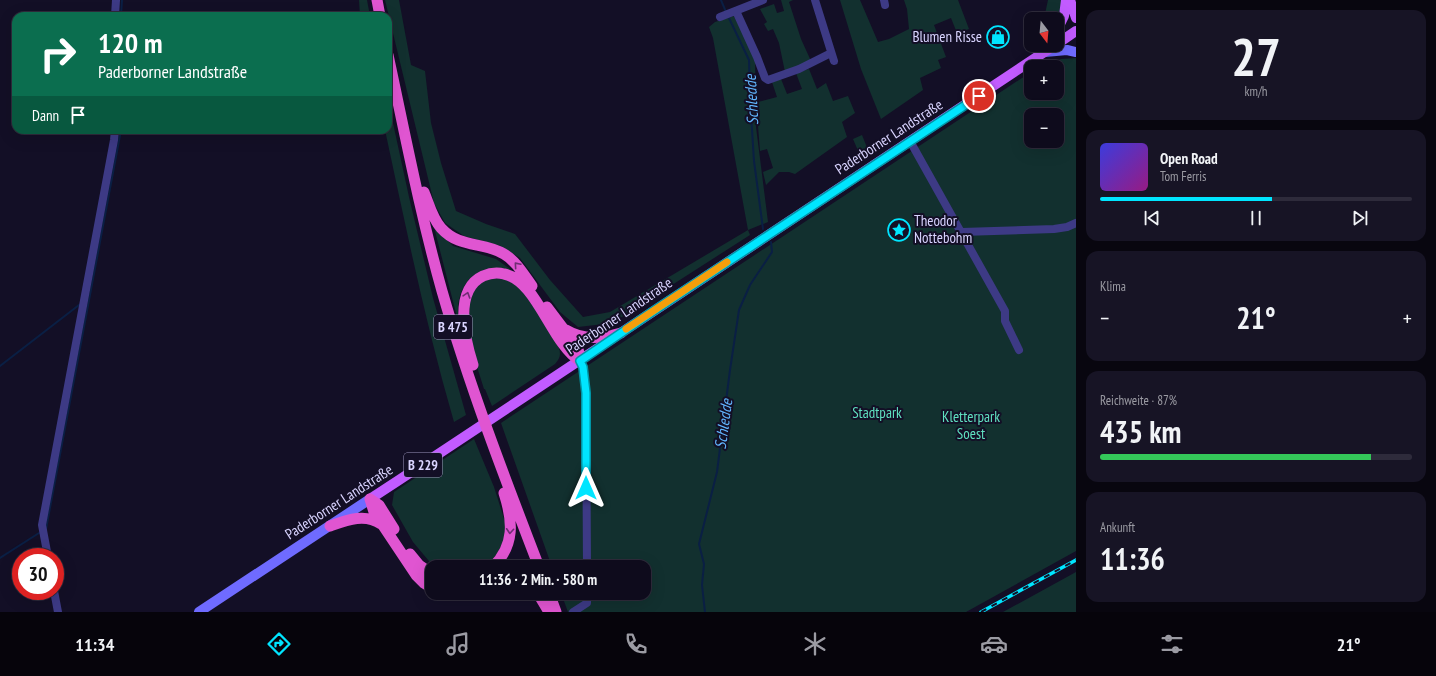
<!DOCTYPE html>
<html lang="de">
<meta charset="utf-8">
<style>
:root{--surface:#0e0b1c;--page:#171425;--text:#f1f3f6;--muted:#9b9ba3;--line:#2e2b3b;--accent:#00e5ff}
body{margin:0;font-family:"PT Sans Narrow",sans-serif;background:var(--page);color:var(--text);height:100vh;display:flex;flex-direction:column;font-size:15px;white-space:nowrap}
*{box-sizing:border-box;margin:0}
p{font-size:13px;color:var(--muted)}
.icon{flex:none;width:22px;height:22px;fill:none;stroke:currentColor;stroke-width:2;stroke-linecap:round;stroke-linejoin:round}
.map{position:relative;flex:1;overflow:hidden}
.side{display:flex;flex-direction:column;gap:10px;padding:10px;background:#08060f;width:360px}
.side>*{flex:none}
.hud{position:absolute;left:12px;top:12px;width:380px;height:122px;border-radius:12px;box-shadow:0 4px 16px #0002,0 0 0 1px var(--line);background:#0b6e4f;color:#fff;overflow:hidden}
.needle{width:26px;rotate:164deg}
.controls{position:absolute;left:1024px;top:12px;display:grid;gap:8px}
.controls a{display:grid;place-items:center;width:40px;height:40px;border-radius:8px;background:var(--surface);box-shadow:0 4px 16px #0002,0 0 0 1px var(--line);font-size:20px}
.speed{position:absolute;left:12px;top:548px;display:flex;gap:8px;font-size:20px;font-weight:700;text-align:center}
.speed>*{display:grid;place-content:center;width:52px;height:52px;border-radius:50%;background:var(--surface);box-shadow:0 4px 16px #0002,0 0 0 1px var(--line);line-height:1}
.speed .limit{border:6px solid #d22;background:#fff;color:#111}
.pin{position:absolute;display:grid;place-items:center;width:34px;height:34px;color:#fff;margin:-17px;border:2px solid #fff;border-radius:50%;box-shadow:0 1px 4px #0007}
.me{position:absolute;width:44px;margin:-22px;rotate:0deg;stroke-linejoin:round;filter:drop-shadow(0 0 3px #0008)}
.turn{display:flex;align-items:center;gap:14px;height:84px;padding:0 20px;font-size:18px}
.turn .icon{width:52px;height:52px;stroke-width:2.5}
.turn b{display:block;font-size:28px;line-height:34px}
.then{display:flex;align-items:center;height:38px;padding:0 20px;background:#0003;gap:8px;font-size:15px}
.big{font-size:30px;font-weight:700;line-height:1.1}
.side .widget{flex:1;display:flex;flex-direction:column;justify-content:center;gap:6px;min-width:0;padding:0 14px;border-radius:12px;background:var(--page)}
.side .dial{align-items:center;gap:0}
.dial b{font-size:52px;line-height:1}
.song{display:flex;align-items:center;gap:12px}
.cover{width:48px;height:48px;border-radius:6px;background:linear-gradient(135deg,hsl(240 70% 55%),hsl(310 70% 35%))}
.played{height:4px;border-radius:2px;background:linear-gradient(90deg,var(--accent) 55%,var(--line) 55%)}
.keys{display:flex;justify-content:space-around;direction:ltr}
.heat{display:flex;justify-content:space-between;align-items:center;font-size:22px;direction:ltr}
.charge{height:6px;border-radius:3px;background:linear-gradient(90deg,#34c759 87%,var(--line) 0)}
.trip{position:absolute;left:425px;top:560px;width:226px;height:40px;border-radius:12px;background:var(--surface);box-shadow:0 4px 16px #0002,0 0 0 1px var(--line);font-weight:700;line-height:40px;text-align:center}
.tabs{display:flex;height:64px;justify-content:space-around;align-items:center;background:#06040b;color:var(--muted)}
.tabs .icon{width:28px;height:28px}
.tabs .on{color:var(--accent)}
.tabs b{font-size:18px;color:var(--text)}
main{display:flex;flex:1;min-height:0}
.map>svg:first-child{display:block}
.green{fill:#12302f;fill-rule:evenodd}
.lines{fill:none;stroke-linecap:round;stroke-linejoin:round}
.stream{stroke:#0a1f44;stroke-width:2}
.minor{stroke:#3d3a85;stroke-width:8}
.secondary{stroke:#6f6bff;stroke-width:10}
.primary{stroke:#c25bff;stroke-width:10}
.trunk{stroke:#e055d1;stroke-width:11}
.rail-casing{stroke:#00e5ff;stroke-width:3.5}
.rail{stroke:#130f26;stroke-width:2;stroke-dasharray:6;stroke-linecap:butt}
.oneway{stroke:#6f2e73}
.route-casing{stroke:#0095a6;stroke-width:10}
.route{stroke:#00e5ff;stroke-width:7}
.slow{stroke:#f59e0b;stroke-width:7}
.labels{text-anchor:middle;stroke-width:4;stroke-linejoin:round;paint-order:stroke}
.shield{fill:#130f26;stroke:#9e99be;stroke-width:1}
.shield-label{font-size:14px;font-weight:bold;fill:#d9d4ff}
.poi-label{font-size:15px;fill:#d9d4ff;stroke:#130f26;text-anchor:end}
.street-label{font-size:15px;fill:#d9d4ff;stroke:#130f26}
.park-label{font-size:15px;fill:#5fe0c0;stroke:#130f26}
.water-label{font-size:16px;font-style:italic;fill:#62b6ff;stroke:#130f26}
</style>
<main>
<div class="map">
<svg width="1076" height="612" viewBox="0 0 1076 612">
<rect width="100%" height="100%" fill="#130f26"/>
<path class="green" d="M 359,0 L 367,0 L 370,16 L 360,16 Z
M 385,0 L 399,0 L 411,65 L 425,71 L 431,123 L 441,163 L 456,211 L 486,224 L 515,234 L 550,280 L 583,317 L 610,312 L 748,230 L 713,38 L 709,27 L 715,22 L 734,16 L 755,58 L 756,127 L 768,222 L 748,230 L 750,235 L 622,317 L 604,324 L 578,327 L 560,312 L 520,258 L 501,246 L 464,236 L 445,223 L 434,203 Z
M 781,0 L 793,0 L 789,2 L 801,39 L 811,61 L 785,72 L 779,43 L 773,29 L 768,31 L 764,24 L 767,22 L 760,9 L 774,4 L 777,13 L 784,11 Z
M 840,0 L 860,0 L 878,42 L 889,39 L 909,29 L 907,9 L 904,0 L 958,0 L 969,29 L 957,33 L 951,18 L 934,25 L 946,57 L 938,60 L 941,68 L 920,78 L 923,90 L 881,119 L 861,69 Z
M 1048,0 L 1061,0 L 1061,15 L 1057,19 L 1045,14 Z
M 1076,58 L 1076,551 L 966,612 L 568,612 L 561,593 L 644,593 L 644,567 L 552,567 L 501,423 L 1028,74 L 1031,72 L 1031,93 L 1057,93 L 1057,67 L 1043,67 L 1061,59 ZM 1031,115 L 1057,115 L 1057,141 L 1031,141 Z
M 809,69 L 817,89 L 826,83 L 833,101 L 848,96 L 855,113 L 842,122 L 847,137 L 795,174 L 789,172 L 779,172 L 766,185 L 763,172 L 773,168 L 767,149 L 760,151 L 758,126 L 758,102 L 777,97 L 772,82 L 781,79 L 787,94 L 802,89 L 796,73 Z
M 388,100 L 409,197 L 433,298 L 466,415 L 454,422 C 426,326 406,228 385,130 L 388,130 Z
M 862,135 L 870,155 L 862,160 L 853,139 Z
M 434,227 L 453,246 L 496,259 L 514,272 C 489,262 465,273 459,300 C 457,307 459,317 459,325 Z
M 488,277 L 507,278 L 523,289 L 559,348 C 561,355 560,358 555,364 L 492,406 L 485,389 L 484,389 L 473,354 L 467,310 L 472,289 Z
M 474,439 L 494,487 L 506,525 L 504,540 L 497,554 L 485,567 L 434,567 L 413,542 L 392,505 L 394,492 Z
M 1076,572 L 1076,612 L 1003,612 Z"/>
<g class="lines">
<path class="stream" d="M 721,0 L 726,12
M 121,16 L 122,0
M 728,16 L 749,60 L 750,98 L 754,161 L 763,229
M 0,366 L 79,305
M 46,529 L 121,130
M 0,558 L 39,533
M 705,612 L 702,585 L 704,564 L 699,544 L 717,472 L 730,370 L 739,310 L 750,285 L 772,252 L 771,242"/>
<path class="minor" d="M 815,0 L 834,61
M 884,0 L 885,5
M 736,11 L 757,57 L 765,78 L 768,80 L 799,69 L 831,53
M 115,16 L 116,0
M 720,17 L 763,0
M 910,141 L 1005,311 L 1005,321 L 1019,350
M 962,232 L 1054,229 L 1067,227 L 1076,223
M 580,361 L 583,367 L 586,393 L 587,567
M 48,557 L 42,525 L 114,140 L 115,130
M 54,591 L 58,612
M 573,612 L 587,603 L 587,593"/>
<path class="secondary" d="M 1045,52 L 1067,50 L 1076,52
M 199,612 L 370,499"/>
<path class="primary" d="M 1070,0 L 1076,18
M 1057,30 L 1064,16 L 1066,0
M 1057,44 L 1076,31
M 370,499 C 599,349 826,196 1055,45"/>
<path class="trunk" d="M 377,0 L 380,16
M 388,55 C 405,134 420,213 442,291 C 469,385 504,476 539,567
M 424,192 C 429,204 432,218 441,228 C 460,249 483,241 504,254 C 516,261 524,275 532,286
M 547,307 L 578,348 L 580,361
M 566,330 C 584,341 602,338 621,333
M 473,365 C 465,340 453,290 483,276 C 490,273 497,272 504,274 C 537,280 551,343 580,361
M 370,499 L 374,512 L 416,575 L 424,583 L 432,588
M 370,499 L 379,505 L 394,529
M 330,526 C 347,520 365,513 381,524
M 410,554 L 419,565 L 432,574
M 493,567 C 515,545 513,521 504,493
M 443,593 L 456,595 L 468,593
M 536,593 L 540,597 L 549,612
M 549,593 L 556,612"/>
<g class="rail-casing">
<path id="rail" d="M 981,612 L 1076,560"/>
</g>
<use href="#rail" class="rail"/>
</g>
<defs><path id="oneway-chevron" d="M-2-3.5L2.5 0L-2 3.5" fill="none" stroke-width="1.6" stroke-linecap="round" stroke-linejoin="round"/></defs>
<g class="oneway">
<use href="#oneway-chevron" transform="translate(517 265) rotate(-131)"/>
<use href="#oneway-chevron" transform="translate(467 295) rotate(-72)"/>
<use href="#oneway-chevron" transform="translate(510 531) rotate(94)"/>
</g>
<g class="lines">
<g class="route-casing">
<path id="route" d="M 586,488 L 586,393 L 583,367 L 580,361 L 652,312 L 979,96"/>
</g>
<use href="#route" class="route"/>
<path class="slow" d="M 626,329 L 727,262"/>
</g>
<defs>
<g id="shop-ring" transform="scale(1.15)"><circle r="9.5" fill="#130f26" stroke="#00e5ff" stroke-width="1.5"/><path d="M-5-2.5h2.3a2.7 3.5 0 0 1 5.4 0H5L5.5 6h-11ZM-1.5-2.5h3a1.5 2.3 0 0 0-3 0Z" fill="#00e5ff"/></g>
<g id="sight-ring" transform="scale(1.15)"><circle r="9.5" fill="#130f26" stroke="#00e5ff" stroke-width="1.5"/><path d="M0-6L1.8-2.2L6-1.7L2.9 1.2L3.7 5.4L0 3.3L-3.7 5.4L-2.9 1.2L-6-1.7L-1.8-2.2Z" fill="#00e5ff"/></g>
</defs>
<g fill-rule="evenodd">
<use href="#shop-ring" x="998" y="37"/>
<use href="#sight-ring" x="899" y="230"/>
</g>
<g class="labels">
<g class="shield">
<rect x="434" y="315" width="38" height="24" rx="3"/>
<rect x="404" y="453" width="38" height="24" rx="3"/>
</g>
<g class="shield-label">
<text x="453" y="332">B 475</text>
<text x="423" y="470">B 229</text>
</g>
<g class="poi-label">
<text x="982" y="42">Blumen Risse</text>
<text x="914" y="226" text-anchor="start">Theodor<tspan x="914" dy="17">Nottebohm</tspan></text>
</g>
<g class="street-label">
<text transform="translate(889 137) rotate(-33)" y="5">Paderborner Landstraße</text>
<text transform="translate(619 316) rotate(-34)" y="5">Paderborner Landstraße</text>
<text transform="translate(339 502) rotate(-33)" y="5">Paderborner Landstraße</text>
</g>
<g class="park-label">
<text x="877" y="418">Stadtpark</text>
<text x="971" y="422">Kletterpark<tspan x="971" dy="17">Soest</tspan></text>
</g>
<g class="water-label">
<text transform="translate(751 100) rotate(-93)" y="6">Schledde</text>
<text transform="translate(723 424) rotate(-82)" y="6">Schledde</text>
</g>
</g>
</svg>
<div class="controls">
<a><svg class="needle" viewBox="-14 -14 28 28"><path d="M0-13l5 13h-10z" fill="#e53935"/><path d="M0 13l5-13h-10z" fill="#9b9ba3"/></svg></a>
<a>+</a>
<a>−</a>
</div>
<div class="speed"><div class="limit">30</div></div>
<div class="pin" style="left:979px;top:96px;background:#d93025"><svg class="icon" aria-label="arrive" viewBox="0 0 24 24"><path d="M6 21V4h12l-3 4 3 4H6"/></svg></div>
<svg class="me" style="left:586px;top:488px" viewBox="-20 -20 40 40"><path d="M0-17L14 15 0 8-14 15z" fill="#00e5ff" stroke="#fff" stroke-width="4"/></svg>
<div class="trip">11:36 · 2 Min. · 580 m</div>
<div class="hud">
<div class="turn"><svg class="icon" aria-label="right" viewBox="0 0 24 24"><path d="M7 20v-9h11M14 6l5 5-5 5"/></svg><div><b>120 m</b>Paderborner Landstraße</div></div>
<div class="then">Dann<svg class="icon" aria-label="arrive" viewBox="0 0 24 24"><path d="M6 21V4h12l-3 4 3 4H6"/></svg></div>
</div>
</div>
<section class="side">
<div class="widget dial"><b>27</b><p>km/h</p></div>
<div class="widget">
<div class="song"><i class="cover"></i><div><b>Open Road</b><p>Tom Ferris</p></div></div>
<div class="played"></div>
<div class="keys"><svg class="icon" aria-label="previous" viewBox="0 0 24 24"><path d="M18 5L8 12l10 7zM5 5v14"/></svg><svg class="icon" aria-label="pause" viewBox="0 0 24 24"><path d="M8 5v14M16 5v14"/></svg><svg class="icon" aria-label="next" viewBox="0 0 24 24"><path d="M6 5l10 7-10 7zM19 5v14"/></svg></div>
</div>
<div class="widget"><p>Klima</p>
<div class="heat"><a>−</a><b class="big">21°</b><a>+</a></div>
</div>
<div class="widget"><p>Reichweite · 87%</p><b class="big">435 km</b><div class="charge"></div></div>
<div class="widget"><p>Ankunft</p><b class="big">11:36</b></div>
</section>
</main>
<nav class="tabs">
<b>11:34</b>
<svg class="icon on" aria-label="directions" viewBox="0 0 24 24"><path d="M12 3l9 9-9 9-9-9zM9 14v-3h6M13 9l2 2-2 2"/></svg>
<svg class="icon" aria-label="music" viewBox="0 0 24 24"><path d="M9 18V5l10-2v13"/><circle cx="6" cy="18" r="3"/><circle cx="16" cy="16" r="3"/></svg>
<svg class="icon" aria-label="phone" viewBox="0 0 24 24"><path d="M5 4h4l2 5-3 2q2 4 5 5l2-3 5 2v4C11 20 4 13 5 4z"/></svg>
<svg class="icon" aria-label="climate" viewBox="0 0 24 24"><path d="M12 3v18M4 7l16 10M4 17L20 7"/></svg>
<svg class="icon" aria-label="car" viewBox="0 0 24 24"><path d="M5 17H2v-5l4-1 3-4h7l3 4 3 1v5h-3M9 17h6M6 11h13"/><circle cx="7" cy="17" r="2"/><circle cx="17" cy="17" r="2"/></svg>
<svg class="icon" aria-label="filters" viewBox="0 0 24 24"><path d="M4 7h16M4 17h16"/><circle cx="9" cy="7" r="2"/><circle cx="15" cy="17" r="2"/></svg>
<b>21°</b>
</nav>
